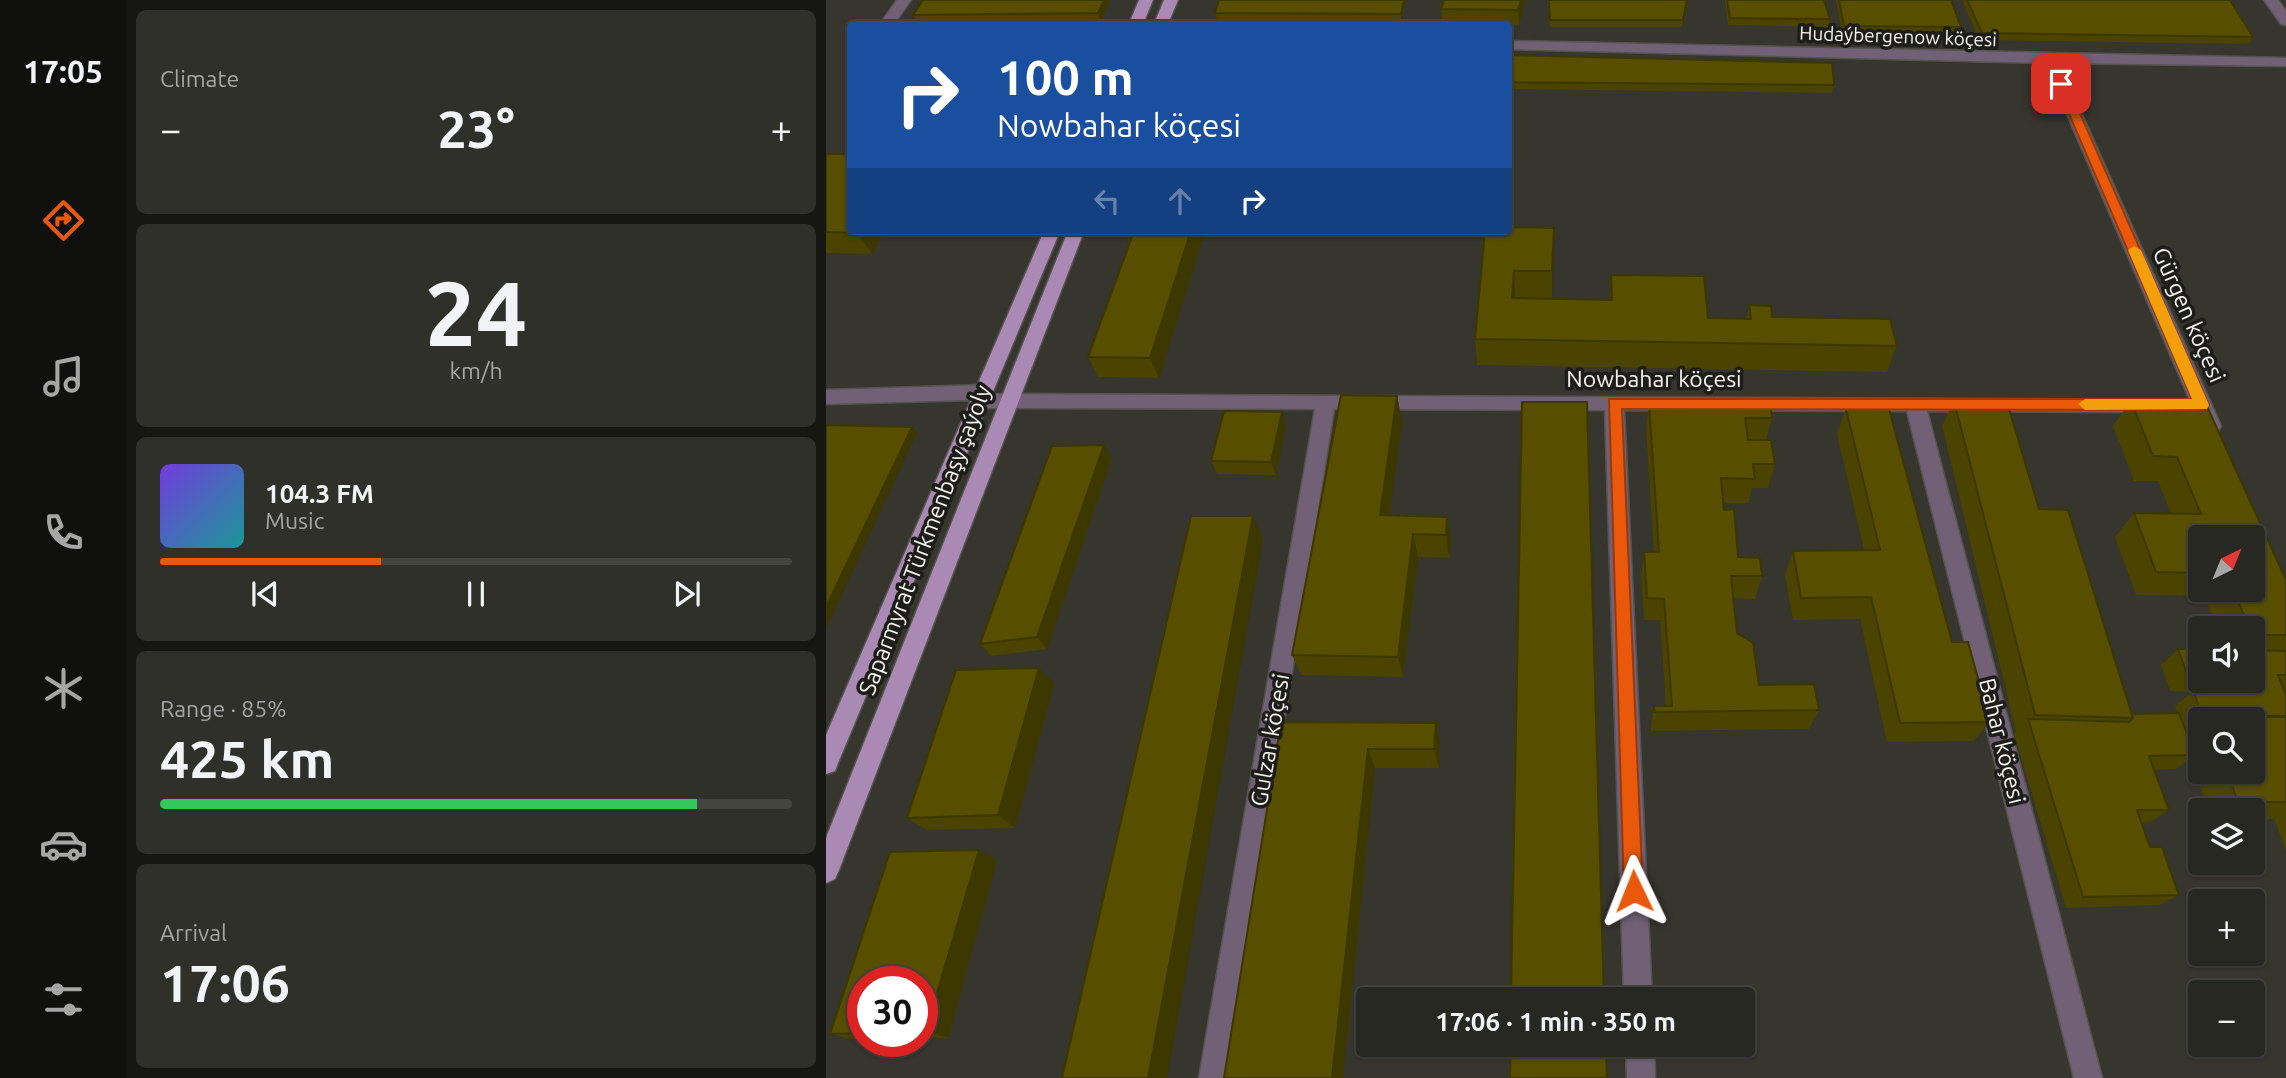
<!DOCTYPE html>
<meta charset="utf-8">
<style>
:root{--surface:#282822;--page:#30302a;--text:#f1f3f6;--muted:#a5a6a5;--line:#444440;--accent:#ea580c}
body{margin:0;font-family:Ubuntu,sans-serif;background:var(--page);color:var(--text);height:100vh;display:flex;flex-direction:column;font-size:26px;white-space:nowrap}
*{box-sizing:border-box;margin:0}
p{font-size:23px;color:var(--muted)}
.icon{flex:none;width:38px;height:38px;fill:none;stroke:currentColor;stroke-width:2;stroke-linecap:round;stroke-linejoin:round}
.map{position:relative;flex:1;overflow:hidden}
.details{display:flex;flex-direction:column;gap:10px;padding:10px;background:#161613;width:700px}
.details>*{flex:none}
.top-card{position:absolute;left:21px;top:21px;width:665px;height:214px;border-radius:7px;box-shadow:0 2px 5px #0004,0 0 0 2px var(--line);background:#1a4fa0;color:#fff;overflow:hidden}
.needle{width:46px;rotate:43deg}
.tools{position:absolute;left:1362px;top:525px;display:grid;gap:14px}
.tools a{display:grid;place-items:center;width:77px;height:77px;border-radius:7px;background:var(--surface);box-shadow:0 2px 5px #0004,0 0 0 2px var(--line);font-size:35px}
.speed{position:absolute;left:21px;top:966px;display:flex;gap:14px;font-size:35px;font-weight:700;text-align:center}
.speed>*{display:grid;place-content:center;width:91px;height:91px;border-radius:50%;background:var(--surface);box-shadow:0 2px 5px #0004,0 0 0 2px var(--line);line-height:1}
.speed .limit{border:10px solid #d22;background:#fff;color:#111}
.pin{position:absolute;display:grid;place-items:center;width:60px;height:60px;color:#fff;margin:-30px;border-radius:14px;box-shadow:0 4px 10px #0006}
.me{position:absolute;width:77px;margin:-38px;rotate:358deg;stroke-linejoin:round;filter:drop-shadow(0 0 5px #0008)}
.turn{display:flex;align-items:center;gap:24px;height:147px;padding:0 35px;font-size:32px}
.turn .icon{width:91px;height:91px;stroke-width:2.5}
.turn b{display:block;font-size:49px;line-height:60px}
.lanes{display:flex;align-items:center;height:66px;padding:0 35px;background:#0003;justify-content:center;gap:35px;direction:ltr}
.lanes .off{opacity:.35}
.big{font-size:52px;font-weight:600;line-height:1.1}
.details .tile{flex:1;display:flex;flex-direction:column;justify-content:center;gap:10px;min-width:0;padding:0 24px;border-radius:10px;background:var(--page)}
.details .dial{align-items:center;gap:0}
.dial b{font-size:91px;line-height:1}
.song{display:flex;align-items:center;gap:21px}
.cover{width:84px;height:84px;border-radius:10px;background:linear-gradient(135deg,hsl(260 70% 55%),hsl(180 70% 35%))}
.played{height:7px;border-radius:4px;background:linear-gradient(90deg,var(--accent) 35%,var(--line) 35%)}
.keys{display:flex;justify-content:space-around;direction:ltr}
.heat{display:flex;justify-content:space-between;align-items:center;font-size:38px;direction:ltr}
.charge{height:10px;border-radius:5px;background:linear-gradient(90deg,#34c759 85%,var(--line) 0)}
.trip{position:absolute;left:530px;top:987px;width:399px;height:70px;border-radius:7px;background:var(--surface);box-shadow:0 2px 5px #0004,0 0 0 2px var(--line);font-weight:600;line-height:70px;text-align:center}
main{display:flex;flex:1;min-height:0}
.dock{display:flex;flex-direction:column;width:126px;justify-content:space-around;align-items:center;background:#10100e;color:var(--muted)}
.dock .icon{width:49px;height:49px}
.dock .active{color:var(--accent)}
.dock b{font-size:32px;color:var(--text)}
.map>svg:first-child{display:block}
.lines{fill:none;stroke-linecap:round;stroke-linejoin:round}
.minor-casing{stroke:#54534d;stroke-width:3}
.major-casing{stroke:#54534d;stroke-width:3}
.minor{fill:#716076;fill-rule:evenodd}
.major{fill:#ab89b5;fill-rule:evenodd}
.wall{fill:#4b4300;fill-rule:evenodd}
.shaded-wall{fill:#3d3700}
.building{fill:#574e00;stroke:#3d3700;stroke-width:2}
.route{fill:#ea580c;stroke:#983908;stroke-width:2}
.slow{fill:#f59e0b}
.labels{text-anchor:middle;stroke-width:7;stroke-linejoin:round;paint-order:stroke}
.far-street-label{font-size:19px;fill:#f4f3ef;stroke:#1d1d19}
.street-label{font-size:23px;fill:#f4f3ef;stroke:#1d1d19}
</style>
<main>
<nav class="dock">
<b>17:05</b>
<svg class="icon active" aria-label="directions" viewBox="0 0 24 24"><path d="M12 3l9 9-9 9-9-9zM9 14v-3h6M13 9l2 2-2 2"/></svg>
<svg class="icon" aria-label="music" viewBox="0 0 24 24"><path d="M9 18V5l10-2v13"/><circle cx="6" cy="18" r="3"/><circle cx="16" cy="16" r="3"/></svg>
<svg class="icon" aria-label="phone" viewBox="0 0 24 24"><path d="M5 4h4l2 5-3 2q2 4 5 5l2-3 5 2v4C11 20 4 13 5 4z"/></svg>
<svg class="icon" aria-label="climate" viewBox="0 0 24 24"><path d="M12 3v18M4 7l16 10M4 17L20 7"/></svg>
<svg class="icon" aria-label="car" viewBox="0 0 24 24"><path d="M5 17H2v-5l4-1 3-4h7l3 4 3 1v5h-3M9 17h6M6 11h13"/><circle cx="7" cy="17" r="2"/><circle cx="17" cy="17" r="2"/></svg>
<svg class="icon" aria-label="filters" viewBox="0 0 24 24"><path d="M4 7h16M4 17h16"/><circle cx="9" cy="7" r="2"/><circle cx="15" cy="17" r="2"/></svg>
</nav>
<section class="details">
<div class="tile"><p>Climate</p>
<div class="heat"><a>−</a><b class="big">23°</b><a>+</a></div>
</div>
<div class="tile dial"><b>24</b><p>km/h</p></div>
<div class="tile">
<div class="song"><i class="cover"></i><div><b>104.3 FM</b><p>Music</p></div></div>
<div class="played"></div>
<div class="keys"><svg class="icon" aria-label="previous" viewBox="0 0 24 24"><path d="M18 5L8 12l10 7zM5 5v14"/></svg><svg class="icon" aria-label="pause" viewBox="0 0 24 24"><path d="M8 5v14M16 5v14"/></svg><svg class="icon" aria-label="next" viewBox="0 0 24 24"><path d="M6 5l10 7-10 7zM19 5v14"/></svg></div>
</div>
<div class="tile"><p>Range · 85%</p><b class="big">425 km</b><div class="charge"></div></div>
<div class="tile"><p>Arrival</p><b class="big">17:06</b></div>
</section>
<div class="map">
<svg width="1460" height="1078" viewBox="0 0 1460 1078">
<rect width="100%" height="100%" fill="#36352e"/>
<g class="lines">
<g class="minor-casing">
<path id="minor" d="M 71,0 L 85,0 L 68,24 L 54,24 Z
M 1438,0 L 1452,0 L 1460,11 L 1460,25 L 1455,24 Z
M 682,41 L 1460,58 L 1460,66 L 1233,63 L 1395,426 L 1392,431 L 1378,431 L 1375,426 L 1219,63 L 682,49 Z
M 158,385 L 165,387 L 166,394 L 1339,400 L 1342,405 L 1332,412 L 1101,411 L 1276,1078 L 1248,1078 L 1081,411 L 798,410 L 826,999 L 798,999 L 779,410 L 508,409 L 401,1078 L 373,1078 L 489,409 L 153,408 L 146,406 L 144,400 L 0,404 L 0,390 Z
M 800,1045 L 828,1045 L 829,1078 L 801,1078 Z"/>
</g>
<g class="major-casing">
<path id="major" d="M 313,0 L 327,0 L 317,24 L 303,24 Z
M 338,0 L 352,0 L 342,24 L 328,24 Z
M 218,231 L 234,231 L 12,763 L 9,771 L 0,774 L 0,735 Z
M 242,231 L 258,231 L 13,870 L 9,879 L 0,883 L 0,838 Z"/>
</g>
<use href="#minor" class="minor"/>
<use href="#major" class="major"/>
</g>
<path class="wall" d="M 284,0 L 275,21 L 91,22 L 87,15 Z
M 393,0 L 580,0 L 575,22 L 391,20 L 389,13 Z
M 699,0 L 693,25 L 617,24 L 615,9 Z
M 722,0 L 861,0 L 856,27 L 724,27 Z
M 899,0 L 998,0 L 1004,19 L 1002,27 L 902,25 Z
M 1010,0 L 1125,0 L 1135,27 L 1132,34 L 1016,33 Z
M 1136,0 L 1404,0 L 1427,37 L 1423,44 L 1153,40 Z
M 682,55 L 1008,85 L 1006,93 L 682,89 Z
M 0,154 L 59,231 L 46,254 L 0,253 Z
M 728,228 L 726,298 L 689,298 L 784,300 L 785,275 L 882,318 L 920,319 L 923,305 L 946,317 L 1071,346 L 1061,372 L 651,365 L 649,339 L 659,231 Z
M 308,231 L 379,231 L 333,378 L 272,377 L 262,357 Z
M 571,396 L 576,422 L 563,515 L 621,517 L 625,540 L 623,558 L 592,557 L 577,677 L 475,675 L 466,655 Z
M 1128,401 L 1213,509 L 1306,714 L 1351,713 L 1349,706 L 1366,692 L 1344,691 L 1335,665 L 1352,649 L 1374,649 L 1374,681 L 1426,681 L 1426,628 L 1391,628 L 1378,596 L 1310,595 L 1289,537 L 1308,513 L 1345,514 L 1332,481 L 1308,481 L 1287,426 L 1305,401 L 1460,580 L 1460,692 L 1459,692 L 1460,694 L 1460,850 L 1448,819 L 1426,819 L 1426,810 L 1383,810 L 1364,759 L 1350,769 L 1328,770 L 1343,810 L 1325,822 L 1315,823 L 1324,847 L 1353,895 L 1333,905 L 1240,908 L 1188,734 L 1190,732 L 1116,426 ZM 1374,537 L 1426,590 L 1374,590 ZM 1374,719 L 1426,719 L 1426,772 L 1374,772 Z
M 823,403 L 946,418 L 940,440 L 949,464 L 942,488 L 926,488 L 923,503 L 897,503 L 898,510 L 912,557 L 936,576 L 929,599 L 908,598 L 911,633 L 933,685 L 993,710 L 983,729 L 825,731 L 825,725 L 828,706 L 840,706 L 834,620 L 818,620 L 815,574 L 818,552 L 828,552 L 820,428 Z
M 1020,409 L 1126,642 L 1164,722 L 1148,741 L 1061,742 L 1034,619 L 967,620 L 959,574 L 967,551 L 1038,550 L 1011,434 Z
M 456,412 L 460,425 L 450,475 L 391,474 L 385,461 Z
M 286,458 L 221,649 L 165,656 L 154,644 Z
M 228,684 L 189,828 L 101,830 L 81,818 Z
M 455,722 L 614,741 L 613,768 L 549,768 L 517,1078 L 398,1078 Z
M 153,850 L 171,861 L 122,1038 L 96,1038 L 96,982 L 37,982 L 37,1040 L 29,1040 L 4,1034 L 64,852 Z"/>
<path class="shaded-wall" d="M 278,0 L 284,0 L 275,21 L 272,13 Z
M 578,0 L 580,0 L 575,22 L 575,14 Z
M 695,0 L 699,0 L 693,25 L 692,10 Z
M 728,228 L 728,255 L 726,298 L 726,271 Z
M 33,231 L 59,231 L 46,254 L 31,233 Z
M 365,231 L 379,231 L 333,378 L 324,358 Z
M 688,271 L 689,297 L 687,324 L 686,298 Z
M 571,396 L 576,422 L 560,539 L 554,515 Z
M 456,412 L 460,425 L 450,475 L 445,462 Z
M 86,427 L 91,433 L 0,628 L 0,607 Z
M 278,445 L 286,458 L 221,649 L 211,637 Z
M 427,516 L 437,539 L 341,1078 L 322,1078 Z
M 621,517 L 625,540 L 623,558 L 620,535 Z
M 587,534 L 592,557 L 577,677 L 572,657 Z
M 213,668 L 228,684 L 189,828 L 172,815 Z
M 610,723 L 614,741 L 613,768 L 608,749 Z
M 542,749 L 549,768 L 517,1078 L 506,1078 Z
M 153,850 L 171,861 L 122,1038 L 100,1031 Z"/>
<path class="building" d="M 97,0 L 278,0 L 272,13 L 87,15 Z
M 393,0 L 578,0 L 575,14 L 389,13 Z
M 618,0 L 695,0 L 692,10 L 615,9 Z
M 723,0 L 861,0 L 857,20 L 724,20 Z
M 901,0 L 998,0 L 1004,19 L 904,18 Z
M 1013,0 L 1125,0 L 1135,27 L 1018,26 Z
M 1141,0 L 1404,0 L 1427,37 L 1156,33 Z
M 682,55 L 1006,63 L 1008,85 L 682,82 Z
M 0,154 L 24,154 L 24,231 L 33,231 L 31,233 L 0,232 Z
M 682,227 L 728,228 L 726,271 L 688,271 L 686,298 L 786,300 L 785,275 L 878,276 L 882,318 L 925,319 L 923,305 L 945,306 L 946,317 L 1064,319 L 1071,346 L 649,339 L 659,231 L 682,231 Z
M 308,231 L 365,231 L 324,358 L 262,357 Z
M 515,395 L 571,396 L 554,515 L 621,517 L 620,535 L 587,534 L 572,657 L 466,655 Z
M 1128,401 L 1181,402 L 1213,509 L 1242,510 L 1307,718 L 1209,715 Z
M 1305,401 L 1379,402 L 1460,580 L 1460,635 L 1426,635 L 1426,628 L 1423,628 L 1408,590 L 1426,590 L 1426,537 L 1374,537 L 1374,573 L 1330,572 L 1308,513 L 1375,514 L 1351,457 L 1327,456 Z
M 696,402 L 761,402 L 778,999 L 685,999 Z
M 823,403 L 944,404 L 946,418 L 919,418 L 922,440 L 945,440 L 949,464 L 927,464 L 929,479 L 895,478 L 898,510 L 908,509 L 912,557 L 934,558 L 936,576 L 905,576 L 911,633 L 927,643 L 933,685 L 988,684 L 993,710 L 829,712 L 828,706 L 846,706 L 838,599 L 821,598 L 818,552 L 833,552 Z
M 1020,409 L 1063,409 L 1126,642 L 1142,642 L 1164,722 L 1074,723 L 1045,597 L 975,598 L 967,551 L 1054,550 Z
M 398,411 L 456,412 L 445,462 L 385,461 Z
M 0,425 L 86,427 L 0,607 Z
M 278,445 L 211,637 L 154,644 L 226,446 Z
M 365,516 L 427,516 L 322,1078 L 236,1078 Z
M 1352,649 L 1374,649 L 1374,676 L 1362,676 Z
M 1426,650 L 1460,651 L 1460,675 L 1452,675 L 1460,694 L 1460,716 L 1376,715 L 1367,691 L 1396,691 L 1392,681 L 1426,681 Z
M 213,668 L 172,815 L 81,818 L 130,670 Z
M 1353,713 L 1369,755 L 1323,756 L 1343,810 L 1311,810 L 1324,847 L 1336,847 L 1353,895 L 1257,897 L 1202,719 L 1303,722 L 1307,718 L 1306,714 Z
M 1379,717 L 1460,717 L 1460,802 L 1412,802 L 1401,772 L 1426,772 L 1426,719 L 1380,719 Z
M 455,722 L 610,723 L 608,749 L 542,749 L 506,1078 L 398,1078 Z
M 153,850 L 100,1031 L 96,1031 L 96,982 L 37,982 L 37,1033 L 4,1034 L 64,852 Z
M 685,1045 L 780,1045 L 781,1078 L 684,1078 Z"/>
<path class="route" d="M 1235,81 L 1241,84 L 1383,405 L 1376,410 L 796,409 L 817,891 L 815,898 L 808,901 L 801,898 L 798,891 L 783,399 L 1366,399 L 1230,84 Z"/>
<path class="slow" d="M 1308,246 L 1315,250 L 1383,405 L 1381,409 L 1259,410 L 1252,404 L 1259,399 L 1366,399 L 1302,250 Z"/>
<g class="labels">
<g class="far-street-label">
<text transform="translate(1072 36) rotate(2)" y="7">Hudaýbergenow köçesi</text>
</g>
<g class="street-label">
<text transform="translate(1363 315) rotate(66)" y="8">Gürgen köçesi</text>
<text x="828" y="387">Nowbahar köçesi</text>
<text transform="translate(99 540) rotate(-69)" y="8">Saparmyrat Türkmenbaşy şaýoly</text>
<text transform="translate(444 740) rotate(-80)" y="8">Gulzar köçesi</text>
<text transform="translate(1176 741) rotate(76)" y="8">Bahar köçesi</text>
</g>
</g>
</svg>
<div class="tools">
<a><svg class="needle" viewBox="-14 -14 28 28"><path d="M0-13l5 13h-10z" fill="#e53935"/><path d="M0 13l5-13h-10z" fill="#a5a6a5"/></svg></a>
<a><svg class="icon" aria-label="sound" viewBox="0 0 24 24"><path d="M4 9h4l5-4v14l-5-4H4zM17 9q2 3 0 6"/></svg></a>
<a><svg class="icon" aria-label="search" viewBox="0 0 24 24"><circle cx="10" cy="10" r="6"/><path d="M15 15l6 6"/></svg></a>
<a><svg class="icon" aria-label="layers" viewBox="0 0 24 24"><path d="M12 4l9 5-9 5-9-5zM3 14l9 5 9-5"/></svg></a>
<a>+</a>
<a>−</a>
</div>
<div class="speed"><div class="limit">30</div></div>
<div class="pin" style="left:1235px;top:84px;background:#d93025"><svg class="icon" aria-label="arrive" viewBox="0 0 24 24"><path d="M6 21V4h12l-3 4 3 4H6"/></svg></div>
<svg class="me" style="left:808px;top:891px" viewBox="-20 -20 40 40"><path d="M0-17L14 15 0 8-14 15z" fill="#ea580c" stroke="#fff" stroke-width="4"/></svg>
<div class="trip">17:06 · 1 min · 350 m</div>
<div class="top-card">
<div class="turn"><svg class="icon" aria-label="right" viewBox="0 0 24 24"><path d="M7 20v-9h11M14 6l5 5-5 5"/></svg><div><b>100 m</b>Nowbahar köçesi</div></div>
<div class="lanes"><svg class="icon off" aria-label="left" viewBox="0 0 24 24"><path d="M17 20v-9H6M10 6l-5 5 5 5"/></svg><svg class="icon off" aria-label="ahead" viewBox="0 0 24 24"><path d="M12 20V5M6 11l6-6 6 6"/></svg><svg class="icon" aria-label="right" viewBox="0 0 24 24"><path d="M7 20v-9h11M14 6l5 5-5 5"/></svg></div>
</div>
</div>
</main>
